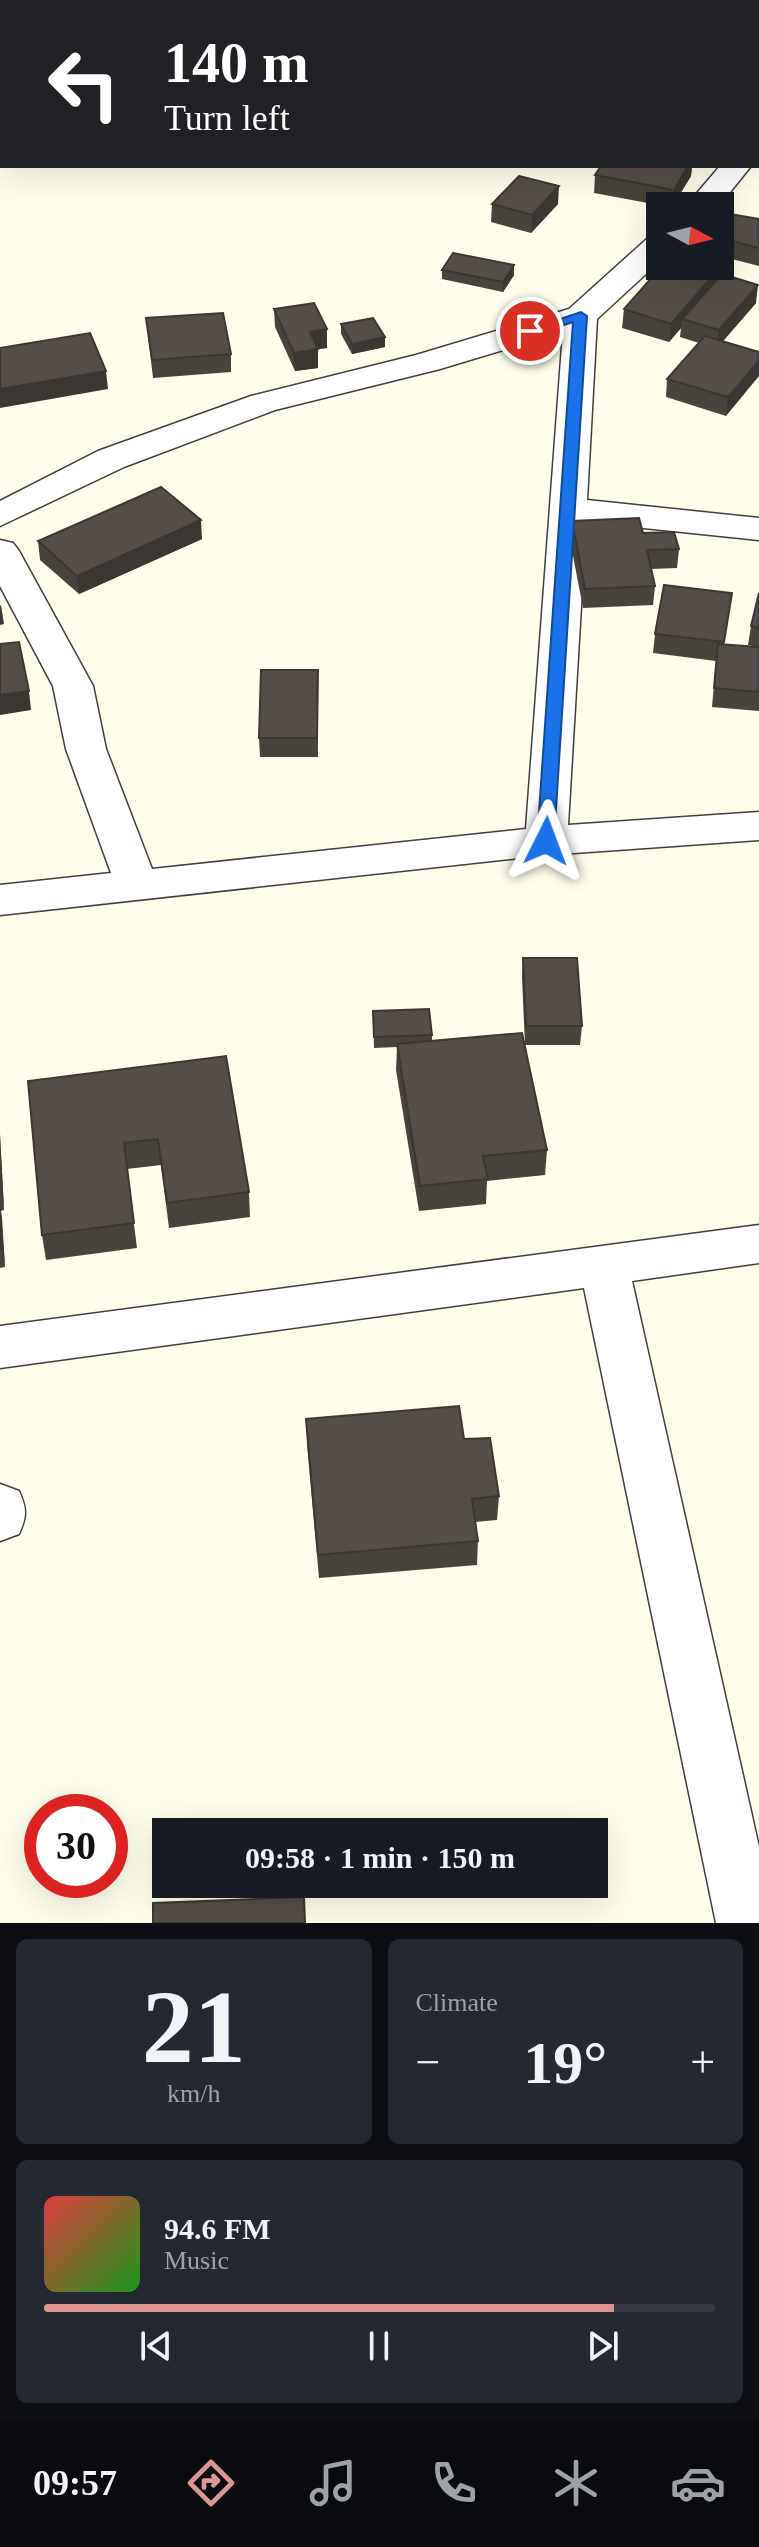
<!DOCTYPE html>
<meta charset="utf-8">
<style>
:root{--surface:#171b24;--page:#242831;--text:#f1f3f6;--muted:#9ea1a6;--line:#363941;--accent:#dc9795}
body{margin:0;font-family:"Times New Roman",serif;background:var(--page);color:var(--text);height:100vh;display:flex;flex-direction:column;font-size:30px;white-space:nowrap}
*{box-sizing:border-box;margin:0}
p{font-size:26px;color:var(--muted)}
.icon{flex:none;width:44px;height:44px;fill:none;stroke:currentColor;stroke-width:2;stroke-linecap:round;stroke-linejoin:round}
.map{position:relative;height:1923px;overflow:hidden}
.details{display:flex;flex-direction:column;gap:16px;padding:16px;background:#0d0f14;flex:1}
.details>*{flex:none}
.hud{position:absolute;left:0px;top:0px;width:760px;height:168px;box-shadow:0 8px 32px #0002;background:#202124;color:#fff;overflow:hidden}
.needle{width:52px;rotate:97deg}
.controls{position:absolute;left:646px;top:192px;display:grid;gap:16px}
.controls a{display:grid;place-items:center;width:88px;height:88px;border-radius:0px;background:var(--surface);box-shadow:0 8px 32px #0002;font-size:40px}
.speed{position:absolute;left:24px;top:1794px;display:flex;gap:16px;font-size:40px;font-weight:700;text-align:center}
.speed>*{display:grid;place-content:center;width:104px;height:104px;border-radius:50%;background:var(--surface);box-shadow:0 8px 32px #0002;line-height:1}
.speed .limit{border:12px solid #d22;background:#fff;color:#111}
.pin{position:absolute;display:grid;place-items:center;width:68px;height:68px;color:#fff;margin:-34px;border:4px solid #fff;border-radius:50%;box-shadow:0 2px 8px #0007}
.me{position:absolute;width:88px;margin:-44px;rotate:3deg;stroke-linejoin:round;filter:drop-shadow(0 0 6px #0008)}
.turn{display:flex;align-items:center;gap:28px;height:168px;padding:0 32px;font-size:36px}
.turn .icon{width:104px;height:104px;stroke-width:2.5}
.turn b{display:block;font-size:56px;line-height:68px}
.big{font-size:60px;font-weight:700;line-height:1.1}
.details .widget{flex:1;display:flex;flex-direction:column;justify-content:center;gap:12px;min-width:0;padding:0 28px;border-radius:12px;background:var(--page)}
.details .dial{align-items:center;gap:0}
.dial b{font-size:104px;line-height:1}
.song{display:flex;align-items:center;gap:24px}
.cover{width:96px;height:96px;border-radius:12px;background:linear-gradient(135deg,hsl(0 70% 55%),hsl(120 70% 35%))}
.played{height:8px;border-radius:4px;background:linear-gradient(90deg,var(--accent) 85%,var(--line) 85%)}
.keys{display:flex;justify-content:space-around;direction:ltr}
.heat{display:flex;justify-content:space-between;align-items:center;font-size:44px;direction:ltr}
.details .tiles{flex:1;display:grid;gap:16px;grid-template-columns:1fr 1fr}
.widget:last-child{grid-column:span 2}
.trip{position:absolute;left:152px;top:1818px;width:456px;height:80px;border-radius:0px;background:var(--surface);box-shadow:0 8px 32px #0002;font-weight:700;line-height:80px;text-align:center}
.tab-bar{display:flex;height:128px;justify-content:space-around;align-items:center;background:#090b0e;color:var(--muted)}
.tab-bar .icon{width:56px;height:56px}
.tab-bar .active{color:var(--accent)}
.tab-bar b{font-size:36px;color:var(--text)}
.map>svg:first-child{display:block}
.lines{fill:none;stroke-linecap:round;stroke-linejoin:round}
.street-casing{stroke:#3f3f3f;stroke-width:3}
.primary-casing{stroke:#1d1d1d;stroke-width:3}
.street{fill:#fff;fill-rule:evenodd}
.primary{fill:#ffe75c;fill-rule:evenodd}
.wall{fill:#49433e}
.shaded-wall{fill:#3c3732}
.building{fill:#554e48;stroke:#3c3732;stroke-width:2}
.route{fill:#1a73e8;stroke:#114b97;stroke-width:2}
</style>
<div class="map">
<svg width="759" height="1923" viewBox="0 0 759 1923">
<rect width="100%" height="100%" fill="#fffdeb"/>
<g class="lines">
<g class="street-casing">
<path id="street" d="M 759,130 L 759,149 L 758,149 L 758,130 Z
M 720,166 L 751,166 L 719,206 L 686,206 Z
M 660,234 L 660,261 L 597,319 L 587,500 L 759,518 L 759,540 L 586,522 L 568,825 L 759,812 L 759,840 L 546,855 L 0,915 L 0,885 L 111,873 L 66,749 L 53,686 L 0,586 L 0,540 L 13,543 L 19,551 L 93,686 L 106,749 L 152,869 L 526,829 L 563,332 L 440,369 L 275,410 L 124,467 L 0,526 L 0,501 L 98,451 L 251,396 L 416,355 L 569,309 L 649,237 Z
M 759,1225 L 759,1263 L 632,1281 L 759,1847 L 759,1923 L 716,1923 L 584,1288 L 0,1368 L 0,1326 Z
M 0,1484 L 19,1491 C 27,1509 27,1516 19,1534 L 0,1541 Z"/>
</g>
<g class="primary-casing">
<path id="primary" d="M 322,0 L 369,0 L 321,2 Z
M 0,27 L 2,27 L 2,45 L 0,45 Z"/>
</g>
<use href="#street" class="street"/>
<use href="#primary" class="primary"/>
</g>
<path class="wall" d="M 601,166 L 692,166 L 691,176 L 673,206 L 664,206 L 594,193 L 595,175 Z
M 492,204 L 558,204 L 531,233 L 491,222 Z
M 759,219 L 759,266 L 720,256 L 720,227 Z
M 720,267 L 719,277 L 756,303 L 723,341 L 759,352 L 726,416 L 666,397 L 667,379 L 699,343 L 680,337 L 681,328 L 669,342 L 622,328 L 624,309 Z
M 442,270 L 514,275 L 503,292 L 442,279 Z
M 274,309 L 327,348 L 318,349 L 318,368 L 295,371 L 275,327 Z
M 146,318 L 231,354 L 231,372 L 153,378 Z
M 341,324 L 385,337 L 385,347 L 352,354 L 341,334 Z
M 572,521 L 643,533 L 679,549 L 677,568 L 651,569 L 655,586 L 653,605 L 583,608 L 570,540 Z
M 202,539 L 79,594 L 40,560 L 38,541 Z
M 732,593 L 724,644 L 759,647 L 759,711 L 712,707 L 716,661 L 653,653 L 655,634 Z
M 759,593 L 759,647 L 748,645 L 751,626 Z
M 318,670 L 318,757 L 260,757 L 259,738 Z
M 523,958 L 582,1026 L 580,1045 L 525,1045 L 522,977 Z
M 373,1011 L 432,1035 L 432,1041 L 547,1150 L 545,1175 L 487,1181 L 486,1204 L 419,1211 L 396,1070 L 397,1047 L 374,1048 Z
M 226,1056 L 249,1192 L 250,1217 L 169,1228 L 161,1165 L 127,1169 L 137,1248 L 46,1260 L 42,1235 L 28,1081 Z
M 0,1134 L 4,1210 L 1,1211 L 5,1267 L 0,1268 Z
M 306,1419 L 464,1439 L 499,1496 L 497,1520 L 475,1522 L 478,1541 L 477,1565 L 319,1578 L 307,1444 Z"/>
<path class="shaded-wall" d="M 688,166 L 692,166 L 691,176 L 672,206 L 674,190 Z
M 559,186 L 558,204 L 531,233 L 532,215 Z
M 514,265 L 514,275 L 503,292 L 503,282 Z
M 720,267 L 718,285 L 682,319 L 681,328 L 669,342 L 671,324 Z
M 758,285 L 756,303 L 717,348 L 719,330 Z
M 327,329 L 327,348 L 318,349 L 318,368 L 295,371 L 294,353 L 310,332 Z
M 385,337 L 385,347 L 352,354 L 352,344 Z
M 759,361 L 759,376 L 726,416 L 728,397 Z
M 106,371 L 108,389 L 0,408 L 0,389 Z
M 201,520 L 202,539 L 79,594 L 77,576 Z
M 1,605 L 4,624 L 0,625 L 0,606 Z
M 29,691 L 31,710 L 0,715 L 0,695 Z
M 0,1134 L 4,1210 L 1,1191 Z
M 0,1205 L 2,1218 L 5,1267 L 2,1248 Z"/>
<path class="building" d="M 601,166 L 688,166 L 674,190 L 595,175 Z
M 519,176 L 559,186 L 532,215 L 492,204 Z
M 730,214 L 759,219 L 759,248 L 720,238 L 720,227 Z
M 453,253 L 514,265 L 503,282 L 442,270 Z
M 662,266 L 716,266 L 720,267 L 671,324 L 624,309 Z
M 722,274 L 758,285 L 719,330 L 682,319 Z
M 314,303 L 327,329 L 310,332 L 318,349 L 294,353 L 274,309 Z
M 223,313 L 231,354 L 152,360 L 146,318 Z
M 373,318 L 385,337 L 352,344 L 341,324 Z
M 90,333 L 106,371 L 0,389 L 0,348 Z
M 705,336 L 759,352 L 759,361 L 728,397 L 667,379 Z
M 161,487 L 201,520 L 77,576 L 38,541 Z
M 639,518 L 643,533 L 674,532 L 679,549 L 647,550 L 655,586 L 585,589 L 572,521 Z
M 664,585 L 732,593 L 724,642 L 655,634 Z
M 759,593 L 759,628 L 751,626 Z
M 19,642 L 29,691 L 0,695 L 0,644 Z
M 718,644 L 759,647 L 759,692 L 714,688 Z
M 261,670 L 318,670 L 317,738 L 259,738 Z
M 523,958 L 577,958 L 582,1026 L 526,1026 Z
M 429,1009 L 432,1035 L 374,1037 L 373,1011 Z
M 522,1033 L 547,1150 L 483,1156 L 488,1179 L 420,1186 L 397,1044 Z
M 226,1056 L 249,1192 L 167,1203 L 158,1139 L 124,1143 L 134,1223 L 42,1235 L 28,1081 Z
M 0,1215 L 2,1248 L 0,1248 Z
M 459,1406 L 464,1439 L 490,1438 L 499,1496 L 472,1499 L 478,1541 L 318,1555 L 306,1419 Z
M 304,1897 L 305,1923 L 153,1923 L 153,1903 Z"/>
<path class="route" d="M 581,312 L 587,316 L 554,841 L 546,847 L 537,841 L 573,322 L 530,336 L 523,331 Z"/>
</svg>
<div class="controls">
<a><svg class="needle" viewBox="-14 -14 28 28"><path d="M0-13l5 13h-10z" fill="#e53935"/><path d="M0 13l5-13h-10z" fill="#9ea1a6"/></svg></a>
</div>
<div class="speed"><div class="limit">30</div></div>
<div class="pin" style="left:530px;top:331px;background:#d93025"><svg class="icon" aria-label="arrive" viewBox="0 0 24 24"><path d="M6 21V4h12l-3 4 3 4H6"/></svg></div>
<svg class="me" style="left:546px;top:841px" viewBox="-20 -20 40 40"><path d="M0-17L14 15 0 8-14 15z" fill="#1a73e8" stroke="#fff" stroke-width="4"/></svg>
<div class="trip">09:58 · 1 min · 150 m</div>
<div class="hud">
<div class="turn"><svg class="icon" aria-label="left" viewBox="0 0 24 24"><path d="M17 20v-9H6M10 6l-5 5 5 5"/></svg><div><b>140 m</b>Turn left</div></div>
</div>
</div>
<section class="details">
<div class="tiles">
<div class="widget dial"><b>21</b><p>km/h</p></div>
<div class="widget"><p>Climate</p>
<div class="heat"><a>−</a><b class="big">19°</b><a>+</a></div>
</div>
<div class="widget">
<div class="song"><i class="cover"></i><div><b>94.6 FM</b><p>Music</p></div></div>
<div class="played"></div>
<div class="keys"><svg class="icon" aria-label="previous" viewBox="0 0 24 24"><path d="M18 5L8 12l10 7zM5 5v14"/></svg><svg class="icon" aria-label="pause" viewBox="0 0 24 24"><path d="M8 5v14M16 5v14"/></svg><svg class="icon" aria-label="next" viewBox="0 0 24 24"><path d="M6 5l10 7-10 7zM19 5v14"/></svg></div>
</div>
</div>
</section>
<nav class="tab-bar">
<b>09:57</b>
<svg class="icon active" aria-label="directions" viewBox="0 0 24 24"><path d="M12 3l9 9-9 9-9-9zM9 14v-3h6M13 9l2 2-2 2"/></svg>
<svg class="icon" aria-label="music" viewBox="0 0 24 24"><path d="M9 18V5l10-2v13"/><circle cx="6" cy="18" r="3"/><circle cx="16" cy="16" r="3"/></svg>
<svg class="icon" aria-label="phone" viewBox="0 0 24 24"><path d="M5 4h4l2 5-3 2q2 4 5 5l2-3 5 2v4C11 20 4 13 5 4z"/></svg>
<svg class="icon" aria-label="climate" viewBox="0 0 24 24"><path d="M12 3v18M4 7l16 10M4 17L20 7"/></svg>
<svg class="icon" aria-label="car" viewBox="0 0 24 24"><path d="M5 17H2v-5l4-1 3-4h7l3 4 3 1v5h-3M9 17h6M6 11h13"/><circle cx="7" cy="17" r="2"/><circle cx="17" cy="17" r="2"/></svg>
</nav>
